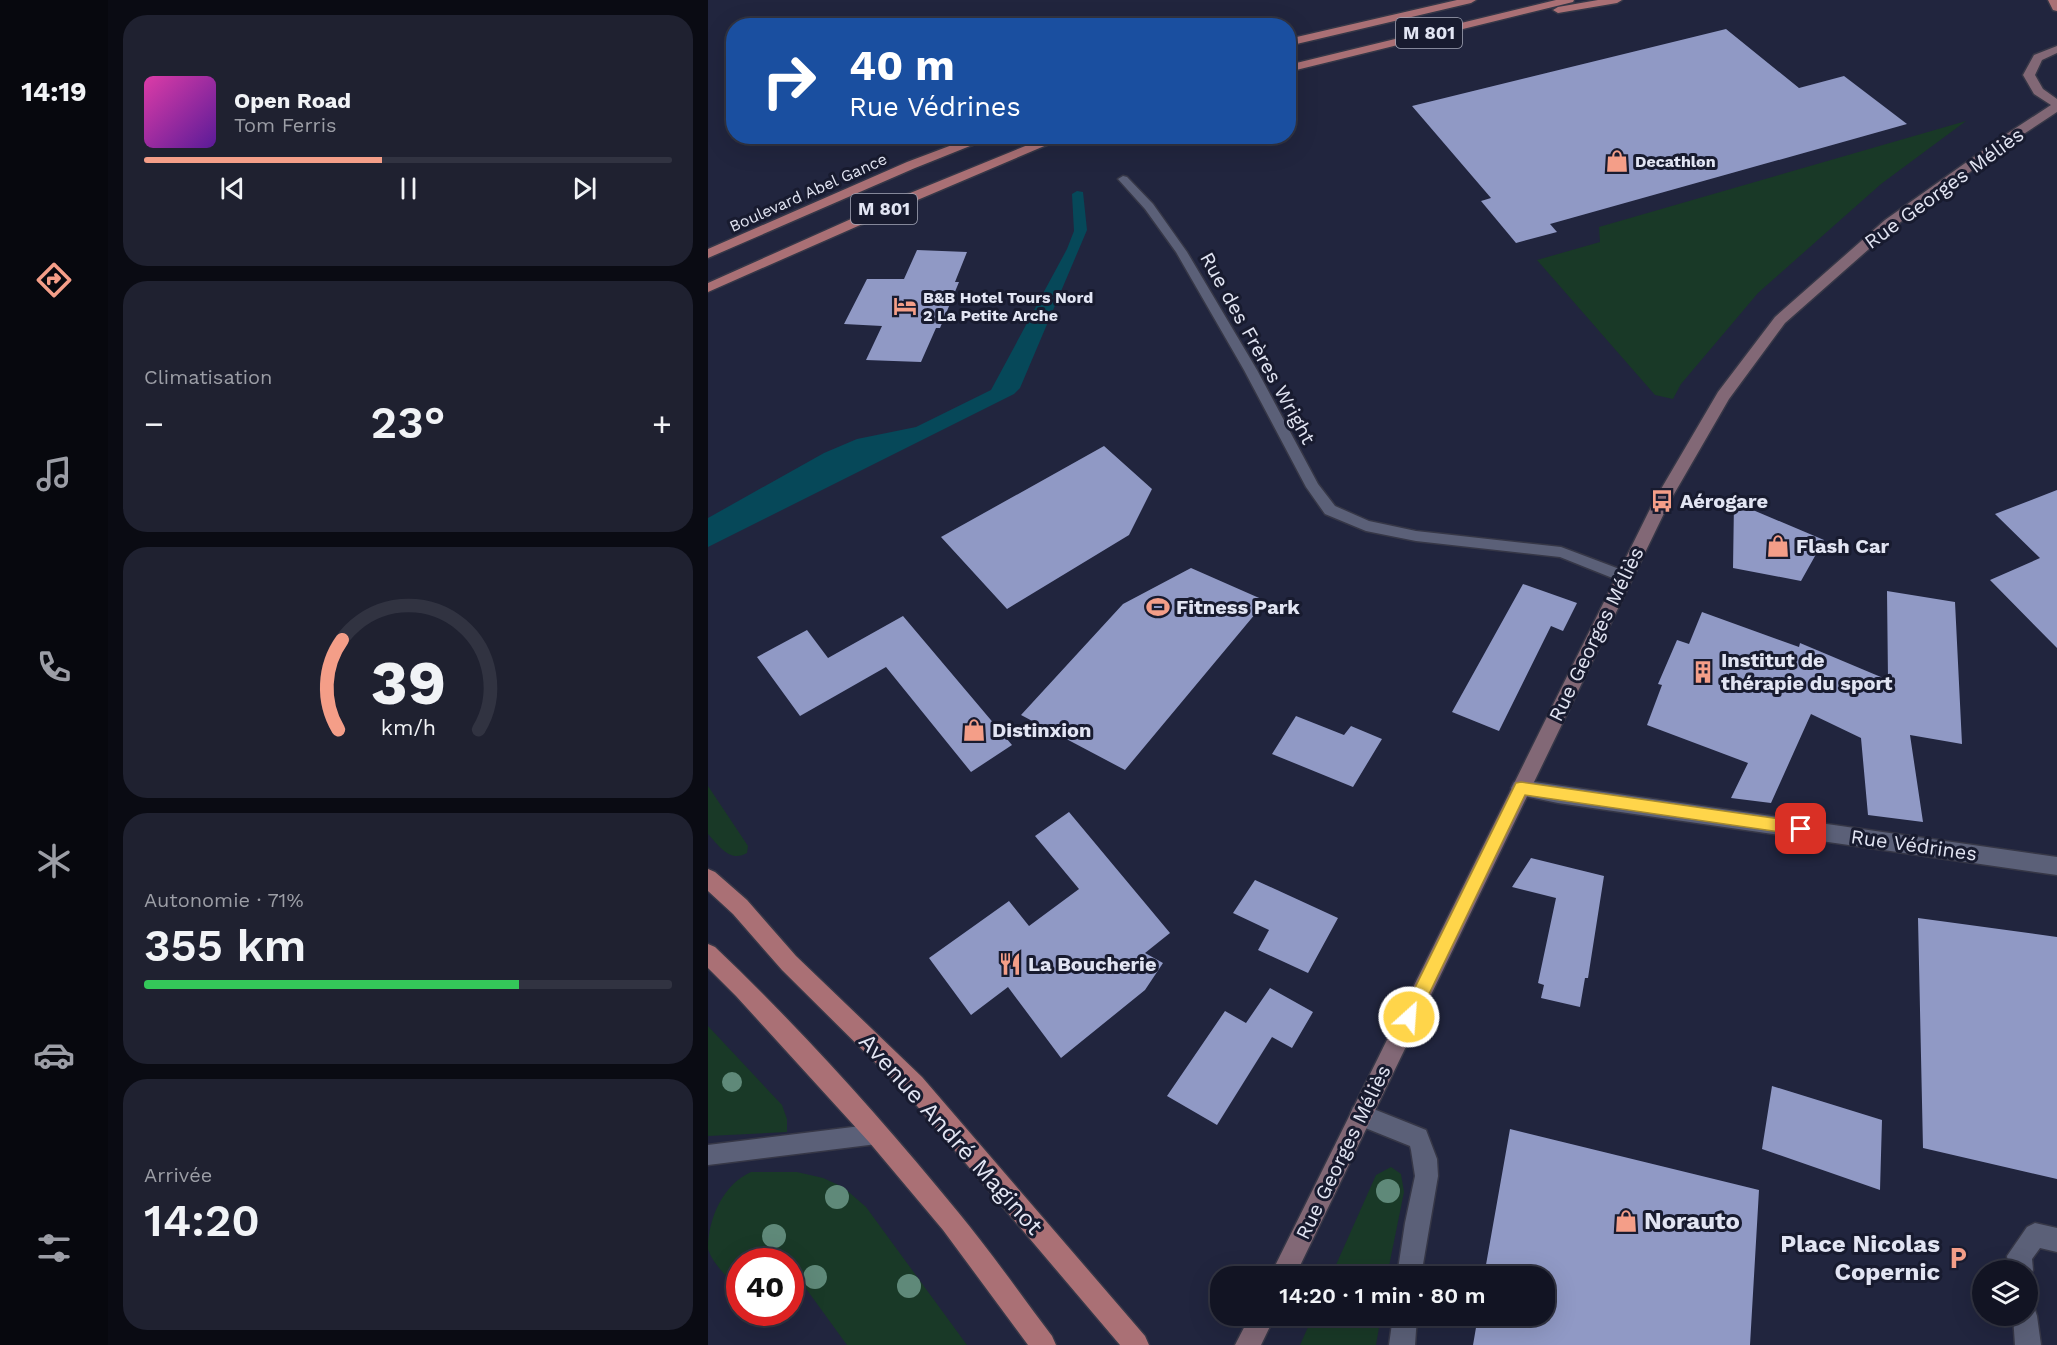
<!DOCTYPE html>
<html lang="fr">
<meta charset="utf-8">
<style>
:root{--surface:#121423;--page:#1f2130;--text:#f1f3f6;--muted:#9c9ea6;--line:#313341;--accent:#f49e88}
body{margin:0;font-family:"Work Sans",sans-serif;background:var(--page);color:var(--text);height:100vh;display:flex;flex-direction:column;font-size:22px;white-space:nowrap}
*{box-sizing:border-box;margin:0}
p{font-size:20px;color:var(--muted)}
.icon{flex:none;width:33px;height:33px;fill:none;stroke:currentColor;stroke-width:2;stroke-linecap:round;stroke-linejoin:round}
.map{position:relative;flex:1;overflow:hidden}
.side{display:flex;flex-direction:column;gap:15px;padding:15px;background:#0a0b13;width:600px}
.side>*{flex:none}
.guide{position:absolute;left:18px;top:18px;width:570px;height:126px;border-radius:24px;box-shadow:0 6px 24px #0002,0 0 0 2px var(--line);background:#1a4fa0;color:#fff;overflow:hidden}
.fabs{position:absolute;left:1264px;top:1260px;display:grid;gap:12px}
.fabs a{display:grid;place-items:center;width:66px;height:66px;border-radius:50%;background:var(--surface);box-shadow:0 6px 24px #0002,0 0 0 2px var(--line);font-size:30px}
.speed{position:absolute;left:18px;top:1248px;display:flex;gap:12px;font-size:30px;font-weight:700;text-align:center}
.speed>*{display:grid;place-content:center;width:78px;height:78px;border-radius:50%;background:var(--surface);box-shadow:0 6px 24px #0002,0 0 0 2px var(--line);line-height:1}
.speed .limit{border:9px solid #d22;background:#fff;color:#111}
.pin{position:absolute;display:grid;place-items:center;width:51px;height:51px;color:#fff;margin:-26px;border-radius:12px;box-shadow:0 3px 9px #0006}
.me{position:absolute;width:66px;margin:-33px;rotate:26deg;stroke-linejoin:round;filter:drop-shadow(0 0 4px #0008)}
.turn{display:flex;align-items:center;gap:21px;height:126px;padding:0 24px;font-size:27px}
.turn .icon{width:78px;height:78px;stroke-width:2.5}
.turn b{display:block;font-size:42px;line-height:51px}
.big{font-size:45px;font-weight:600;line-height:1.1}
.side .widget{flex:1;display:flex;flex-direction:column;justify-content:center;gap:9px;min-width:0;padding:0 21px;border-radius:24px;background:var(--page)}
.side .dial{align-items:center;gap:0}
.dial svg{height:156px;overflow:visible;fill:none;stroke:var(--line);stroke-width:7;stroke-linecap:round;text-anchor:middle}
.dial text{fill:var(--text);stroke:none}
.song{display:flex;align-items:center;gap:18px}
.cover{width:72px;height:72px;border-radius:9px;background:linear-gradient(135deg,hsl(320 70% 55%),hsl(270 70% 35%))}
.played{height:6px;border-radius:3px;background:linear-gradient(90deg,var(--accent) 45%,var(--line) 45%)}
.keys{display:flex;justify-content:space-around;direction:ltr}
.heat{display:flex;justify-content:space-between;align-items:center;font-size:33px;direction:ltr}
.charge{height:9px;border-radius:4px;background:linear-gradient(90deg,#34c759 71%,var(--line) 0)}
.trip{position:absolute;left:502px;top:1266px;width:345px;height:60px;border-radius:24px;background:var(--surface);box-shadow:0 6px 24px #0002,0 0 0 2px var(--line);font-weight:600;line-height:60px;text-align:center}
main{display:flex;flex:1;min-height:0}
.tab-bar{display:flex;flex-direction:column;width:108px;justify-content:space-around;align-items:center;background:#07080e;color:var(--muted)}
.tab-bar .icon{width:42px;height:42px}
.tab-bar .on{color:var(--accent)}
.tab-bar b{font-size:27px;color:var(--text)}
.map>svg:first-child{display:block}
.built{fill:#21253e;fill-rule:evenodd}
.green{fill:#193927}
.water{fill:#064859}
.building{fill:#9099c5}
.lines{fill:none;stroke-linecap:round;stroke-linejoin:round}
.lane-casing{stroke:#363747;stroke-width:3}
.street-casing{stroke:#363747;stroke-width:3}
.secondary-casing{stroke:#363747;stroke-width:3}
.primary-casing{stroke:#363747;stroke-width:3}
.lane{fill:#5b6078;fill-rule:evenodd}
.street{fill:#5b6078;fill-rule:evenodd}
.secondary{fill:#826876;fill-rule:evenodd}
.primary{fill:#aa7075;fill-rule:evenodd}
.tree{fill:#5f8979}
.route{fill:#ffd54a;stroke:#a68a30;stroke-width:1.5}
.labels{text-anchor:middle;stroke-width:6;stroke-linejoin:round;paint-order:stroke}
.far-poi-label{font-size:16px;font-weight:bold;fill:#e2e5f3;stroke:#181b2f;text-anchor:start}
.far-street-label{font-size:16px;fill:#e2e5f3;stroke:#181b2f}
.shield{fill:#181b2f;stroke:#a5a8b8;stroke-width:1.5}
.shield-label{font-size:18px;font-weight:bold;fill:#e2e5f3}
.street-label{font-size:20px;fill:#e2e5f3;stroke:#181b2f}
.poi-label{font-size:20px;font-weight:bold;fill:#e2e5f3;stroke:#181b2f;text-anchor:start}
.near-street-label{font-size:24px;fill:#e2e5f3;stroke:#181b2f}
.near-poi-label{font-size:24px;font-weight:bold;fill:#e2e5f3;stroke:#181b2f;text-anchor:start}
</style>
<main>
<nav class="tab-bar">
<b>14:19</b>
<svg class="icon on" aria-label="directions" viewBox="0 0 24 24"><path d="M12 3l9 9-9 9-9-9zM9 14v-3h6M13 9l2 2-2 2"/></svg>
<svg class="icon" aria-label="music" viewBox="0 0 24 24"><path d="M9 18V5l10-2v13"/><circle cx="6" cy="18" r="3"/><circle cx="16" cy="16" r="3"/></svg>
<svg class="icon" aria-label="phone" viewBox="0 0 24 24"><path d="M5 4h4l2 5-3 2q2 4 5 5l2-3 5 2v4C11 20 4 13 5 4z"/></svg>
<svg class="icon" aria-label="climate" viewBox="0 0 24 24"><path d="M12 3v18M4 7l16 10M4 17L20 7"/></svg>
<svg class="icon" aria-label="car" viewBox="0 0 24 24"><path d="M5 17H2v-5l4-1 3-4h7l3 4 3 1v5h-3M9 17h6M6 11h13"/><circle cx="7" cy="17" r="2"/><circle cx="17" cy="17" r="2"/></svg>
<svg class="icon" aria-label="filters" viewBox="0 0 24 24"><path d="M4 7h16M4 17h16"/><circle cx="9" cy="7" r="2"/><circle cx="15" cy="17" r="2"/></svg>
</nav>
<section class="side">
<div class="widget">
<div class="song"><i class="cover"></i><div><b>Open Road</b><p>Tom Ferris</p></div></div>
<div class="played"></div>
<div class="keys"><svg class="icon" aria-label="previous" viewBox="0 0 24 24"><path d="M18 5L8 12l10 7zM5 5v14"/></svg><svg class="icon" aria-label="pause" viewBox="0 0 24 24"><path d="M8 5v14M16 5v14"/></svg><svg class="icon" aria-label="next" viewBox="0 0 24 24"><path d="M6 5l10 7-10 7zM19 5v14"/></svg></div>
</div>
<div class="widget"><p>Climatisation</p>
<div class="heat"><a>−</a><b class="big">23°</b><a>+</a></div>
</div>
<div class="widget dial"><svg viewBox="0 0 100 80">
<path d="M14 69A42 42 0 1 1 86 69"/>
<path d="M14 69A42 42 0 0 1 16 23" stroke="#f49e88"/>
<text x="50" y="56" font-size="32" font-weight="700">39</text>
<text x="50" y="72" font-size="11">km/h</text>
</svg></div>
<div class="widget"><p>Autonomie · 71%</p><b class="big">355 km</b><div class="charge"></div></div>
<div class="widget"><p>Arrivée</p><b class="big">14:20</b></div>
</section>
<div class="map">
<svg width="1349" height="1345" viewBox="0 0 1349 1345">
<rect width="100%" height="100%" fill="#181b2f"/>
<path class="built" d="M 0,0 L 1349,0 L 1349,1345 L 0,1345 ZM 26,26 L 580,26 L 580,136 L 26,136 ZM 32,1262 L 82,1262 L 82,1312 L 32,1312 ZM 1275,1270 L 1320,1270 L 1320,1316 L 1275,1316 ZM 513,1276 L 837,1276 L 837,1316 L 513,1316 Z"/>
<path class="green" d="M 1258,121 L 1173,184 L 1050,293 L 973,384 L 965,399 L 947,395 L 829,260 L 892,242 L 891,227 Z
M 0,786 L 40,846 L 39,853 C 22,863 11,846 0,834 Z
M 0,1026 L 74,1105 L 79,1119 L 79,1132 L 0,1136 Z
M 683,1167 L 693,1174 L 696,1192 L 679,1276 L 623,1276 L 668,1175 Z
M 43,1172 L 89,1172 L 115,1178 L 135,1187 L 158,1207 L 259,1345 L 139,1345 L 83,1268 L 82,1262 L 32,1262 L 31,1290 C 21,1278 5,1265 0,1249 C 0,1217 16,1184 43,1172 Z
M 605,1316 L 673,1316 L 668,1345 L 592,1345 Z"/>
<path class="water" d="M 369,191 L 375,192 L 379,230 L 312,388 L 306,394 L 0,547 L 0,518 L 116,453 L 149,439 L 208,427 L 283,390 L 359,249 L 366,231 L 364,194 Z"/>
<path class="building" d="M 1018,29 L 1091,88 L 1136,76 L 1199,124 L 842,224 L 849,232 L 808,243 L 773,201 L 783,198 L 704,106 Z
M 209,250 L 259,252 L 247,282 L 251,282 L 232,328 L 228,328 L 213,362 L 158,360 L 174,326 L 136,324 L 159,279 L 196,279 Z
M 396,446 L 444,489 L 421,535 L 299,609 L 233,537 Z
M 1349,490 L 1349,648 L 1282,580 L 1332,558 L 1287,514 Z
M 1026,502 L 1116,540 L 1093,581 L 1025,568 Z
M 483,568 L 558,601 L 417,770 L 313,715 L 415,604 Z
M 815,584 L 869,603 L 855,631 L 843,626 L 791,731 L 744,712 Z
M 1179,591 L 1247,602 L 1254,744 L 1202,735 L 1215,822 L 1160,815 L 1153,738 L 1103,714 L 1063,803 L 1023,798 L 1040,763 L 939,725 L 954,685 L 950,684 L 969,640 L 981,644 L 994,612 L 1091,647 L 1092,643 L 1180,680 Z
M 195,616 L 304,745 L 263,772 L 178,667 L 92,716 L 49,657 L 99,630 L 120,658 Z
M 588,716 L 636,735 L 643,726 L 674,739 L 645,787 L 564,754 Z
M 361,812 L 462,933 L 437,953 L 455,963 L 437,990 L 353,1058 L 300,987 L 263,1015 L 221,958 L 301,901 L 321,926 L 371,889 L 327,836 Z
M 823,858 L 896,876 L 880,978 L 877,978 L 872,1007 L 833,998 L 836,985 L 830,983 L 848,898 L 804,887 Z
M 547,880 L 630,918 L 600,973 L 550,950 L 561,930 L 525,913 Z
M 1210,918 L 1349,937 L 1349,1179 L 1215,1148 Z
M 562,988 L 605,1012 L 584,1048 L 564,1037 L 509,1125 L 459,1096 L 517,1011 L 538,1023 Z
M 1064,1086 L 1174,1120 L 1172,1190 L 1054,1149 Z
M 802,1129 L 1051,1190 L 1042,1345 L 765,1345 L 770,1316 L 837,1316 L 837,1276 L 776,1276 Z"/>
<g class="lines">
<g class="lane-casing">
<path id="lane" d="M 415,176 L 419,177 L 445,204 L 479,252 L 549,370 L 610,484 L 627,506 L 661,521 L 708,531 L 853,547 L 922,573 L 924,577 L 922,581 L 912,581 L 852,557 L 708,541 L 658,531 L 617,514 L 598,487 L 536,370 L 468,252 L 437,209 L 410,179 Z
M 169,1124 L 176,1127 L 179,1134 L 176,1141 L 169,1144 L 0,1165 L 0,1145 Z"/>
</g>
<g class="street-casing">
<path id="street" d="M 813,780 L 1349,857 L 1349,875 L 850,803 L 806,794 L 803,788 L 806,782 Z
M 653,1104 L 718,1130 L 729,1159 L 730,1176 L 713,1276 L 689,1276 L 697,1223 L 707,1176 L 703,1150 L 702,1146 L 645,1123 L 642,1115 L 645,1107 Z
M 1327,1223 L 1349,1228 L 1349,1252 L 1332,1248 L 1324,1259 L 1325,1270 L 1320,1279 L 1320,1270 L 1301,1270 L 1299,1256 L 1319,1227 Z
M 1320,1305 L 1326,1307 L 1329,1316 L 1333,1345 L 1307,1345 L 1305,1316 L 1320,1316 Z
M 685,1316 L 709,1316 L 707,1345 L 681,1345 Z"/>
</g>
<g class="secondary-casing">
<path id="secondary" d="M 1349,46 L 1349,53 L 1334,60 L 1327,75 L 1335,89 L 1349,99 L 1349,112 L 1302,143 L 1187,226 L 1077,323 L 1021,399 L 962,501 L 587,1276 L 562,1276 L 946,501 L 1010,392 L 1067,317 L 1177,220 L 1294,137 L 1343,105 L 1326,94 L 1315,75 L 1326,55 Z
M 542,1316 L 567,1316 L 553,1345 L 527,1345 Z"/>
</g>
<g class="primary-casing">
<path id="primary" d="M 749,0 L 768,0 L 763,3 L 580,46 L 580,39 Z
M 848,0 L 866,0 L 865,2 L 580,72 L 580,65 Z
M 890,0 L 914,0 L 909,3 L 850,13 L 845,10 L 850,7 Z
M 1340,0 L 1349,0 L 1349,11 L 1345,10 Z
M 268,136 L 287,136 L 207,168 L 0,258 L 0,249 L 199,162 Z
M 342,136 L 360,136 L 200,204 L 0,292 L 0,283 L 190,198 Z
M 0,869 L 7,872 L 39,900 L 88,956 L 214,1077 L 437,1336 L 441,1345 L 412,1345 L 198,1093 L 74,970 L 25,914 L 0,891 Z
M 0,944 L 7,947 C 94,1030 175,1120 250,1212 C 283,1252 313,1295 344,1336 L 348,1345 L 320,1345 L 235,1230 L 161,1142 L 28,996 L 0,968 Z"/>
</g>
<use href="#lane" class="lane"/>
<use href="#street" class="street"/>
<use href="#secondary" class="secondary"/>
<use href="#primary" class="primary"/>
</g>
<g class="tree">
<circle cx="24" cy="1082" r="10"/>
<circle cx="680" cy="1191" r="12"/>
<circle cx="129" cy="1197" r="12"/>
<circle cx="66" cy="1236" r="12"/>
<circle cx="107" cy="1277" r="12"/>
<circle cx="201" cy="1286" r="12"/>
</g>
<path class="route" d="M 813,782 L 1093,822 L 1098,824 L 1101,829 L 1098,833 L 1093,835 L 817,795 L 707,1023 L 701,1025 L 695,1023 L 693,1017 L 695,1012 L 808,783 Z"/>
<defs>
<g id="shop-bare" transform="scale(1.8)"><path d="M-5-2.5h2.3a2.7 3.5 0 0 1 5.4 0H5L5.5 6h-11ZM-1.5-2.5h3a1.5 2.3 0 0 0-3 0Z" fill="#f49e88" stroke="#181b2f" stroke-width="2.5" paint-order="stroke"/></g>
<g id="hotel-bare" transform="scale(1.8)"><path d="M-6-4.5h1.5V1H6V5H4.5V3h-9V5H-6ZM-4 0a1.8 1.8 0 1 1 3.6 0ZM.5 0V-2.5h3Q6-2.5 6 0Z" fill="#f49e88" stroke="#181b2f" stroke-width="2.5" paint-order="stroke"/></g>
<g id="bus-bare" transform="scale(1.8)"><path d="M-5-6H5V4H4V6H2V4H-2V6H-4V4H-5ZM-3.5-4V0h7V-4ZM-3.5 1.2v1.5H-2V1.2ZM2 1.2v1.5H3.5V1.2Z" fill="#f49e88" stroke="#181b2f" stroke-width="2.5" paint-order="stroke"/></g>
<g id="stadium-bare" transform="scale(1.8)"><path d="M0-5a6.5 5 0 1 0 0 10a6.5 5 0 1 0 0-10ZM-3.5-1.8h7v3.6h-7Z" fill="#f49e88" stroke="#181b2f" stroke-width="2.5" paint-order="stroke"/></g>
<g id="building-bare" transform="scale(1.8)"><path d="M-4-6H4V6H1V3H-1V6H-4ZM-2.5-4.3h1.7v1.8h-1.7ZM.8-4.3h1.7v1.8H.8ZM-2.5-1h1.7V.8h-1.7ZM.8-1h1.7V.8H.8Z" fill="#f49e88" stroke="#181b2f" stroke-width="2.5" paint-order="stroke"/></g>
<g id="restaurant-bare" transform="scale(1.8)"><path d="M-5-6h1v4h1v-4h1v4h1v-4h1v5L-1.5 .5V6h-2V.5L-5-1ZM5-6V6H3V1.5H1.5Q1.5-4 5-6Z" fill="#f49e88" stroke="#181b2f" stroke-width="2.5" paint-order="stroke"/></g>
<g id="parking-bare" transform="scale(1.8)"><path d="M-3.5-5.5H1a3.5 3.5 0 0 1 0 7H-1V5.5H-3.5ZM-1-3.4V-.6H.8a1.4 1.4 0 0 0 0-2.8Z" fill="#f49e88" stroke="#181b2f" stroke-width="2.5" paint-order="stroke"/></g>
</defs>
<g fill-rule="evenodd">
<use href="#shop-bare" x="909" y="161"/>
<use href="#hotel-bare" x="197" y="306"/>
<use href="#bus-bare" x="954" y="501"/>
<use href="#shop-bare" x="1070" y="546"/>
<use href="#stadium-bare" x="450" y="607"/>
<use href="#building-bare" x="995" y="672"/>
<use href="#shop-bare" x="266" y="730"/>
<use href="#restaurant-bare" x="302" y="964"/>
<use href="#shop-bare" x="918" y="1221"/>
<use href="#parking-bare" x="1250" y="1258"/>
</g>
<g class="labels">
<g class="far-poi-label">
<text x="927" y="167">Decathlon</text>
<text x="215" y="303">B&amp;B Hotel Tours Nord<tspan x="215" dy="18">2 La Petite Arche</tspan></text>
</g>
<g class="far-street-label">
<text transform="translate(100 192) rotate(-24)" y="6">Boulevard Abel Gance</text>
</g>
<g class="shield">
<rect x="688" y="18" width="66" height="30" rx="4.5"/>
<rect x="143" y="194" width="66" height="30" rx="4.5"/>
</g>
<g class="shield-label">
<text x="721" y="39">M 801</text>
<text x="176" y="215">M 801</text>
</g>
<g class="street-label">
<text transform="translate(1236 188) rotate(-36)" y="7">Rue Georges Méliès</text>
<text transform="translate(550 348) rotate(61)" y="7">Rue des Frères Wright</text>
<text transform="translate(888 634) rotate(-64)" y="7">Rue Georges Méliès</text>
<text transform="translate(1206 845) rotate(8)" y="7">Rue Védrines</text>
<text transform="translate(635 1152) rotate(-64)" y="7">Rue Georges Méliès</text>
</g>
<g class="poi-label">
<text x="972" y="508">Aérogare</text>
<text x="1088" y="553">Flash Car</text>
<text x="468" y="614">Fitness Park</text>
<text x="1013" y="667">Institut de<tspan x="1013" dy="23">thérapie du sport</tspan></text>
<text x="284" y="737">Distinxion</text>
<text x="320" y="971">La Boucherie</text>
</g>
<g class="near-street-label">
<text transform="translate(243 1134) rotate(48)" y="8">Avenue André Maginot</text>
</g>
<g class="near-poi-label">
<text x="936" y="1229">Norauto</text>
<text x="1232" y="1252" text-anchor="end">Place Nicolas<tspan x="1232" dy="28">Copernic</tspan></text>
</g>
</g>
</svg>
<div class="fabs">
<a><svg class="icon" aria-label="layers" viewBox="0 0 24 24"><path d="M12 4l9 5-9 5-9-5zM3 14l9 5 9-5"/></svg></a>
</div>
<div class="speed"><div class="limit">40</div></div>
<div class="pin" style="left:1093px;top:829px;background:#d93025"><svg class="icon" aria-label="arrive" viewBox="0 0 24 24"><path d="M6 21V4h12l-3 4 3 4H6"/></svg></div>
<svg class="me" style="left:701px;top:1017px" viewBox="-20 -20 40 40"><circle r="17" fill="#ffd54a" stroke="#fff" stroke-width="3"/><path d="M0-11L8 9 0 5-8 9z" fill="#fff"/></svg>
<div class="trip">14:20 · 1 min · 80 m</div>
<div class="guide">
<div class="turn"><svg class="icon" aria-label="right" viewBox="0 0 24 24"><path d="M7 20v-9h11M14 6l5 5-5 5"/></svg><div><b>40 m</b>Rue Védrines</div></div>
</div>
</div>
</main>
